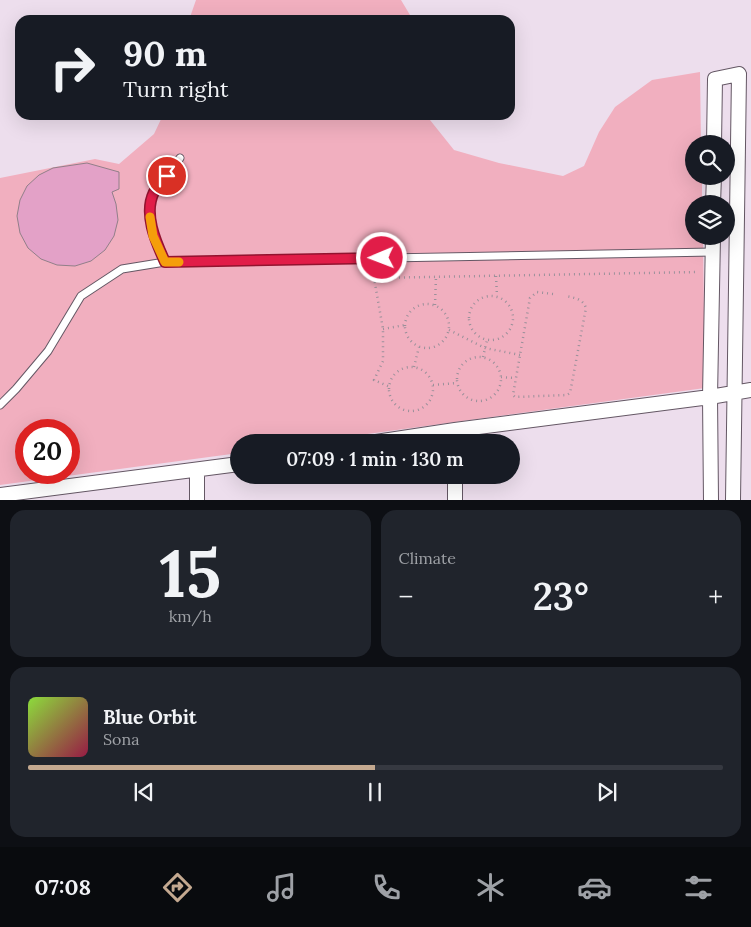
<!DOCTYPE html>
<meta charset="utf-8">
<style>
:root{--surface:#171b24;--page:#20242c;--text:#f1f3f6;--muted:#9ea1a6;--line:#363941;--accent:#c4a990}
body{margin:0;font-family:Lora,serif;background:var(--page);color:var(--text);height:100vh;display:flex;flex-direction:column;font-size:19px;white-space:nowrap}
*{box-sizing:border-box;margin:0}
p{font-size:16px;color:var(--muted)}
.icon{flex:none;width:28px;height:28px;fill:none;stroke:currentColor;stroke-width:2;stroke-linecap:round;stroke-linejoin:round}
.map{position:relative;height:500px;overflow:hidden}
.panel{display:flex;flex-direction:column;gap:10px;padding:10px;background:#0d0f14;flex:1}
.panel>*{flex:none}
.hud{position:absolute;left:15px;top:15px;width:500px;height:105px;border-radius:15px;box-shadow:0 5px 20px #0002;background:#171b24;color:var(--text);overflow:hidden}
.controls{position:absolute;left:685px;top:135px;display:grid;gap:10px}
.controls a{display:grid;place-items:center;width:50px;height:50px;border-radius:50%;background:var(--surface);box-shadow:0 5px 20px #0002;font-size:25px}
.speed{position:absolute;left:15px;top:419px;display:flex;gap:10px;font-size:25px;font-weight:700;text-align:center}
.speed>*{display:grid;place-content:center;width:65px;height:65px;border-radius:50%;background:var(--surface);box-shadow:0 5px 20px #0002;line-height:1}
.speed .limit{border:8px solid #d22;background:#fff;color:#111}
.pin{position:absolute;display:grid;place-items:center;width:42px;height:42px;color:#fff;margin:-21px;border:2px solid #fff;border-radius:50%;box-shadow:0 1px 5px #0007}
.me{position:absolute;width:55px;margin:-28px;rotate:269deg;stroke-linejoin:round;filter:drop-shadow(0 0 4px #0008)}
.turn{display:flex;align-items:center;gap:18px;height:105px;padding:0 25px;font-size:22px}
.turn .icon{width:65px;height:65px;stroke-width:2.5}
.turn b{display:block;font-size:35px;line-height:42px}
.big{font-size:38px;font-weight:600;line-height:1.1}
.panel .card{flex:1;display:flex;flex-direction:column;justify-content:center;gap:8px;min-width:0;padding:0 18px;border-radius:15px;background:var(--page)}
.panel .dial{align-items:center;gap:0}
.dial b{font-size:65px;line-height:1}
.song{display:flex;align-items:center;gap:15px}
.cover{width:60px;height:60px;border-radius:8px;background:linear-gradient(135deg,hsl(90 70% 55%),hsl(340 70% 35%))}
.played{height:5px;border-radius:2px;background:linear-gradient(90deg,var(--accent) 50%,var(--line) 50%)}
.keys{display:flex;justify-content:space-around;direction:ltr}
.heat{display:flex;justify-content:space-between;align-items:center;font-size:28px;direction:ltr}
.panel .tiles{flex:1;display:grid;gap:10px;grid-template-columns:1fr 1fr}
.card:last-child{grid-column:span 2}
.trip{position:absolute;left:230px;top:434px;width:290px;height:50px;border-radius:25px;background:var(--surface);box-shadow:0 5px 20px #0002;font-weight:600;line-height:50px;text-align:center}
.tab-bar{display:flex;height:80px;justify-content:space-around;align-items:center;background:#090b0e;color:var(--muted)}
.tab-bar .icon{width:35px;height:35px}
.tab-bar .on{color:var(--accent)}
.tab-bar b{font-size:22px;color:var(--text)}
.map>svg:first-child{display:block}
.green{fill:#f1afbf;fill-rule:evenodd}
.building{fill:#e3a1c7;stroke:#917f89}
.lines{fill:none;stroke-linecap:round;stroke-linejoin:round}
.lane-casing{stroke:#645764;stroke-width:9}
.street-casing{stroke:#645764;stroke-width:16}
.path{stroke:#9a909a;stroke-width:2.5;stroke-dasharray:1 4;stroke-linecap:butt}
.lane{stroke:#fff;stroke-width:7}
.street{stroke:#fff;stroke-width:14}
.route-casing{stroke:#92132f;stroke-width:12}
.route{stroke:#e11d48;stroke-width:9}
.slow{stroke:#f59e0b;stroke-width:9}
</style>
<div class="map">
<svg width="751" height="500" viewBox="0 0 751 500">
<rect width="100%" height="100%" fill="#eddeed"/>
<path class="green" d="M 196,0 L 401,0 L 413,20 L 189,20 Z
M 700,72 L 701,144 L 694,144 L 694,176 L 702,176 L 702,204 L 694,204 L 694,236 L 703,236 L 705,388 L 309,442 L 239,442 L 239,453 L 0,485 L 0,178 L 95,159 L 119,164 L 154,134 L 163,115 L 426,115 L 454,150 L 499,163 L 563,176 L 584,166 L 599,132 L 615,107 L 652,80 ZM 26,430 L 69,430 L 69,472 L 26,472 Z"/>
<path class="building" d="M 87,163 L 119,172 L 119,189 L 112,192 L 116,204 L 118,220 L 114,236 L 105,250 L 91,261 L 75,266 L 57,265 L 41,259 L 28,248 L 20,233 L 17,216 L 20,200 L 27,186 L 39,175 L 53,168 Z"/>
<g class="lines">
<g class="lane-casing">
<path id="lane" d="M 165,262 C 155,241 144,217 154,194 C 158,184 173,167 180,158
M 0,405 L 16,389 L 48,351 L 81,296 L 122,269 L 165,262 L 713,252"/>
</g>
<g class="street-casing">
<path id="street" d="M 714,144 L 715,79 L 739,74 L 733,500
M 713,204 L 714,176
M 376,442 L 455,430 L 710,397 L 751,390
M 197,471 L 197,500
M 455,475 L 455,500
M 0,495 L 239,464
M 711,500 L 710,397 L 713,236"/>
</g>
<path class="path" d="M 496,276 L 497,296
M 553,294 L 537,292 L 530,298 L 513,395 L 515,397 L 567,395 L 570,393 L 586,308 C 583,299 575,298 566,296
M469 318a22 22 0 1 1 44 0a22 22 0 1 1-44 0Z
M405 326a22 22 0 1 1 44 0a22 22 0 1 1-44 0Z
M 435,305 L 436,277
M 383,329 L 405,325
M 449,330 L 485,348 L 520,355
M457 379a22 22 0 1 1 44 0a22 22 0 1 1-44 0Z
M 483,357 L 487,340
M389 389a22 22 0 1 1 44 0a22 22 0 1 1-44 0Z
M 414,367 L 419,347
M 501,377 L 514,378
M 433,385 L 457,383
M 388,386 L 374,380 L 383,361 L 383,329 L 374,278 L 698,272"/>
<use href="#lane" class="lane"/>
<use href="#street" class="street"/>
</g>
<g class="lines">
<g class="route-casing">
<path id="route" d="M 167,176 C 163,181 157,187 154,192 C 143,214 156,242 165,262 L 382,258"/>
</g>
<use href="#route" class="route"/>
<path class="slow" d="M 150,217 L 153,236 L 165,262 L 179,262"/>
</g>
</svg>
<div class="controls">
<a><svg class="icon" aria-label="search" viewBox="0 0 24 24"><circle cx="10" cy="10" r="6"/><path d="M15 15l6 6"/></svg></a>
<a><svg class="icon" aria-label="layers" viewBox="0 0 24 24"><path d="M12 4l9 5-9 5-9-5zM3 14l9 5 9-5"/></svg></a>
</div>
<div class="speed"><div class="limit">20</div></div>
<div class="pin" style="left:167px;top:176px;background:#d93025"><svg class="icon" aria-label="arrive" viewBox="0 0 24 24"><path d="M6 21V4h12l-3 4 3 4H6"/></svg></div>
<svg class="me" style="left:382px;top:258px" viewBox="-20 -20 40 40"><circle r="17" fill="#e11d48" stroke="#fff" stroke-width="3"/><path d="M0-11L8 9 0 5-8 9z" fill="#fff"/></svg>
<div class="trip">07:09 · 1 min · 130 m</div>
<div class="hud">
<div class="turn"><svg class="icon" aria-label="right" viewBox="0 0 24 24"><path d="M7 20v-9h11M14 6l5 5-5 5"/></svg><div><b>90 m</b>Turn right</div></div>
</div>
</div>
<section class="panel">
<div class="tiles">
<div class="card dial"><b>15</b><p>km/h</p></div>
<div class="card"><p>Climate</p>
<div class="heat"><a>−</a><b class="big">23°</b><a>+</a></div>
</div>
<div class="card">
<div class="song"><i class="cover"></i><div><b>Blue Orbit</b><p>Sona</p></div></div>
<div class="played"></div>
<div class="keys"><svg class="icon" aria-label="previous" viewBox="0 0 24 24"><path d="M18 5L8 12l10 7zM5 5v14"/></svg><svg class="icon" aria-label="pause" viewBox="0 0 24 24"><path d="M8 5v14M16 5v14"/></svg><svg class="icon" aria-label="next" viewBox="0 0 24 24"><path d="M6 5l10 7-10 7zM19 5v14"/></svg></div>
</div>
</div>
</section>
<nav class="tab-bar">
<b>07:08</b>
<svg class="icon on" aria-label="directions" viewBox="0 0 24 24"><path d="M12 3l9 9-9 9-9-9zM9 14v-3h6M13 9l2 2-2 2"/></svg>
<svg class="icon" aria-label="music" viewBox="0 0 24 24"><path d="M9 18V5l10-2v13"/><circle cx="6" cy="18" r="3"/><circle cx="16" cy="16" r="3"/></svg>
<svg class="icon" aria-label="phone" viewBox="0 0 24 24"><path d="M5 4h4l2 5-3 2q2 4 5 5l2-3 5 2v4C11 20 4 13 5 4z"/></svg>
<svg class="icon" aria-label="climate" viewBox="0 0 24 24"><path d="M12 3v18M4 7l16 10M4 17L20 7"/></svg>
<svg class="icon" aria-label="car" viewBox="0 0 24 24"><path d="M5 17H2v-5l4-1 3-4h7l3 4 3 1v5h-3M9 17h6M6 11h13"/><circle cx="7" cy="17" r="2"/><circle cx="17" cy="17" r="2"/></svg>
<svg class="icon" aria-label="filters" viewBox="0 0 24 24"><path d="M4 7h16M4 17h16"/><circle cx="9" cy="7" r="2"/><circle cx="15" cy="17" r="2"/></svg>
</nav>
